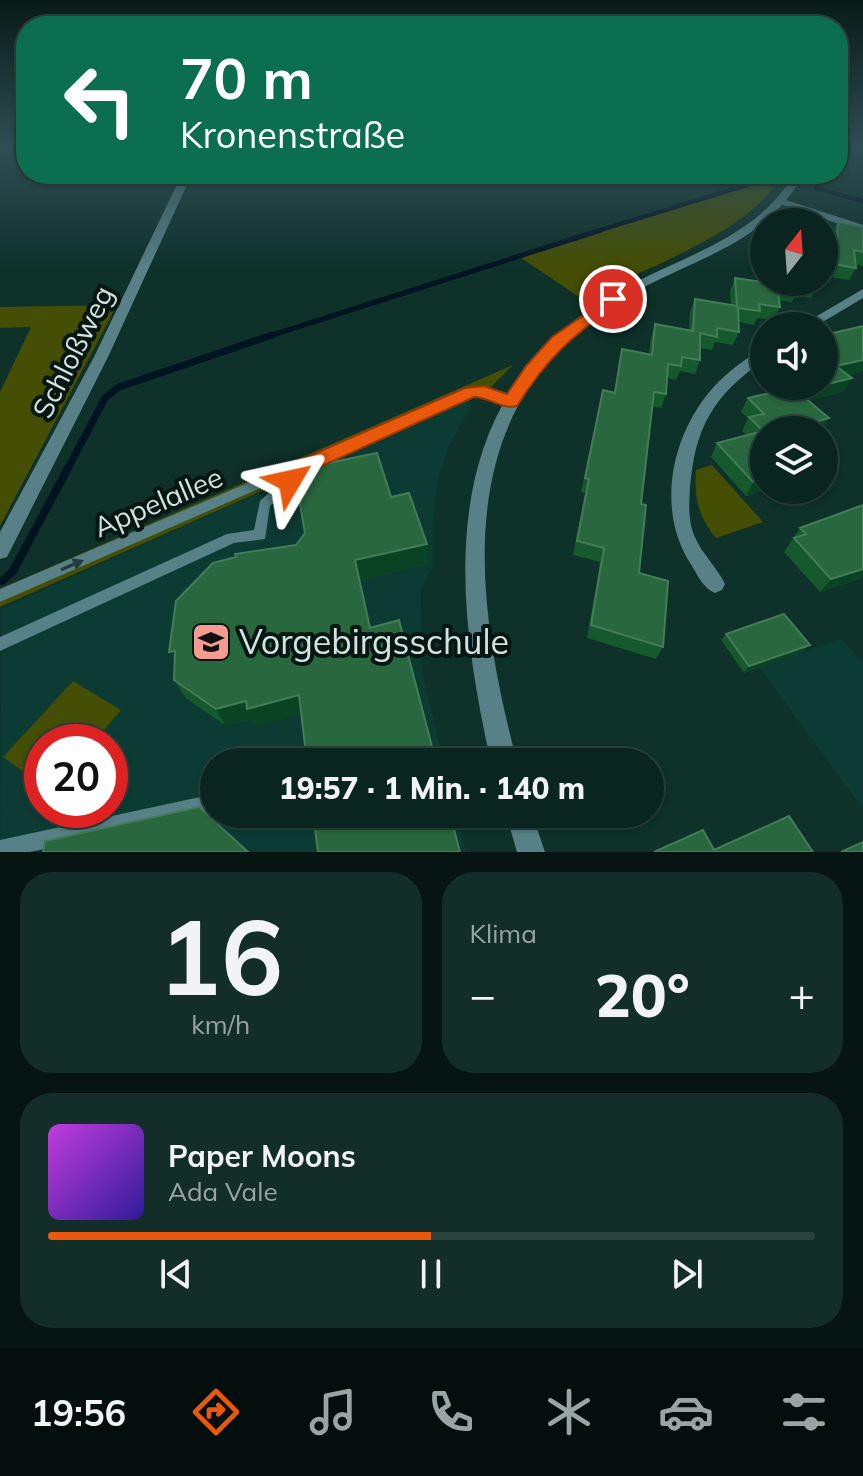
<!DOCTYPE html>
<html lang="de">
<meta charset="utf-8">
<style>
:root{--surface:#0a2520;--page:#132d29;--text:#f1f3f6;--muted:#99a5a5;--line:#2a423e;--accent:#ea580c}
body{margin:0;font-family:Mulish,sans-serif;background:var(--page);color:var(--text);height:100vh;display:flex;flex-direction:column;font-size:30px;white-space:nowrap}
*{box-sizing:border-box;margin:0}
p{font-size:26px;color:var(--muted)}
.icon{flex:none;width:44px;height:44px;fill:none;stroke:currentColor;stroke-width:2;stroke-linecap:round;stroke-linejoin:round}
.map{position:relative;height:852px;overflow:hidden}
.sheet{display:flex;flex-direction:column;gap:20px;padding:20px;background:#061412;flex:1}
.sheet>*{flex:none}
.guide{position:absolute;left:16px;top:16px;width:832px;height:168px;border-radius:32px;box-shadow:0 2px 6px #0004,0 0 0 2px var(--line);background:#0b6e4f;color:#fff;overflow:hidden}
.needle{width:52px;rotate:17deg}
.fabs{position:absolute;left:750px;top:208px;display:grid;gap:16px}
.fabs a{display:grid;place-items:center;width:88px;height:88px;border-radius:50%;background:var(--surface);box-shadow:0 2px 6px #0004,0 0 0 2px var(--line);font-size:40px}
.speed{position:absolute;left:24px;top:724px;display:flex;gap:16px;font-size:40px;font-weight:700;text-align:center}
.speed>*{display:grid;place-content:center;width:104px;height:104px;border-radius:50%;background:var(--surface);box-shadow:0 2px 6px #0004,0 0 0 2px var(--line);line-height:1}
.speed .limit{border:12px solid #d22;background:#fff;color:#111}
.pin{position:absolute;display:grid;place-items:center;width:68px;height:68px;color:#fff;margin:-34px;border:4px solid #fff;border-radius:50%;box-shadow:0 2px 8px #0007}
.me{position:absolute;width:88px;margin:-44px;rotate:54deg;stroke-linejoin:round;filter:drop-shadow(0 0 6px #0008)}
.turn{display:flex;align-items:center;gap:28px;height:168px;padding:0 32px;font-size:36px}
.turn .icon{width:104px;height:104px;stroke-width:2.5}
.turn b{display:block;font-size:56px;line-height:68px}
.big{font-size:60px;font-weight:800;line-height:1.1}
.sheet .widget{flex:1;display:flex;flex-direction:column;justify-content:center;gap:12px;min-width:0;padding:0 28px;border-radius:32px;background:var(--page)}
.sheet .dial{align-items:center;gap:0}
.dial b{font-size:104px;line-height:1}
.song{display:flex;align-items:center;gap:24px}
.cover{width:96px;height:96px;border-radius:12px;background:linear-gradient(135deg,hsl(290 70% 55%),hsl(250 70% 35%))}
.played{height:8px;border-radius:4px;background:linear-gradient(90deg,var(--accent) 50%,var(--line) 50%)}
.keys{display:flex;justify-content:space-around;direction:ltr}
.heat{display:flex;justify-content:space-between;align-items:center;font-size:44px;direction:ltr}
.sheet .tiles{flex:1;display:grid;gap:20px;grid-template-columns:1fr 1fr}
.widget:last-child{grid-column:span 2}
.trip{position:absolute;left:200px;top:748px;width:464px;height:80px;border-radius:40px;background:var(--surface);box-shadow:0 2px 6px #0004,0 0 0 2px var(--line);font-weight:800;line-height:80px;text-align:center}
.tabs{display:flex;height:128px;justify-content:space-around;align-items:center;background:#040f0d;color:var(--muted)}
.tabs .icon{width:56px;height:56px}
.tabs .active{color:var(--accent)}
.tabs b{font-size:36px;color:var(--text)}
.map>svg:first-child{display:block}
.built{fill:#0c3b33;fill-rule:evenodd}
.green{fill:#454e05}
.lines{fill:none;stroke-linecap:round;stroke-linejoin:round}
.stream-far3{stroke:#001321;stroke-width:4}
.stream-far2{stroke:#001321;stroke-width:5}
.stream-far1{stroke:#001321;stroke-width:7}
.stream{stroke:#001321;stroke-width:8}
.service{fill:#578087;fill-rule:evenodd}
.minor{fill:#578087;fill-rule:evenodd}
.tertiary{fill:#578087;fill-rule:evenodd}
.wall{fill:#15592c}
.shaded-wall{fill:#0a4323}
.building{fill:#29683f;stroke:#447c58;stroke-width:2}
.oneway{fill:#243b3c}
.route{fill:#ea580c;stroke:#983908;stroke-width:2}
.labels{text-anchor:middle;stroke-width:8;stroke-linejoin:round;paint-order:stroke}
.street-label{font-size:28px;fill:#d1e4df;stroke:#081613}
.near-poi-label{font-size:34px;fill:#d1e4df;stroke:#081613;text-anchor:start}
</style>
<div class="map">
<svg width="863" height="852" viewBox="0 0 863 852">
<rect width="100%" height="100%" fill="#0e312a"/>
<path class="built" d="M 469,399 L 472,405 L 448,447 L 438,480 L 433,521 L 433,566 L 421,588 L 422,673 L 444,762 L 214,762 L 214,814 L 457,814 L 466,852 L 0,852 L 1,609 L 256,494 L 278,500 L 293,485 L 334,467 L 365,444 ZM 42,742 L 110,742 L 110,810 L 42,810 Z
M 841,639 L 863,663 L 863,809 L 759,667 Z"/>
<path class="green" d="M 761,183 L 776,183 C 745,234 637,272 582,299 L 520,257 Z
M 117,305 L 0,526 L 0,392 L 31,327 L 0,328 L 0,307 Z
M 513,365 L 490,388 L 469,399 L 0,607 L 0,589 Z
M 712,465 L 763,522 L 716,538 C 698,516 694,498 696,470 Z
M 73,681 L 121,710 L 94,742 L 42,742 L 42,785 L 3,757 Z"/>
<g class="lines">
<path class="stream-far3" d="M 816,188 L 863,201
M 594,232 L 763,180 L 779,180"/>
<path class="stream-far2" d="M 266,337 L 601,230"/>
<path class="stream-far1" d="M 67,470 L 105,398 L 119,387 L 272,335"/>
<path class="stream" d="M 2,581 L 13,571 L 68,468"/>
<path class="service" d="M 484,388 L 515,400 L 516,402 L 511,406 L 483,395 L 463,399 L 305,469 L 306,471 L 304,474 L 270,506 L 265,539 L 234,543 L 0,651 L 0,637 L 227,534 L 254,530 L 260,501 L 286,477 L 0,602 L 0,589 L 456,394 Z
M 214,794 L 214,812 L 30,852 L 0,852 L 0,840 Z"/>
<path class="minor" d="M 182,174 L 192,174 L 108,357 L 7,557 L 0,559 L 0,532 L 94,357 Z
M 780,200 L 786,200 L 863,225 L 863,232 L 780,204 Z
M 863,289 L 863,298 L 816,326 L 800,326 Z
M 764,350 L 764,360 C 713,396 695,427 690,488 C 689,504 688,523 695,537 C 702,554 717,567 725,584 L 722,590 L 715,593 C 704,589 698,576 692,566 C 650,504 676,413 733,369 C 742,362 753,353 764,350 Z"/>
<path class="tertiary" d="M 794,174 L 804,174 C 768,239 707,255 644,287 C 449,388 469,579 517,762 L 491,762 C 449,577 436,384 632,284 C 691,253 759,235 794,174 Z
M 506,814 L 532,814 L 545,852 L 517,852 Z"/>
</g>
<path class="wall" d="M 838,222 L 863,227 L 863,266 L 855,264 L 856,268 L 849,280 L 830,277 L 827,282 L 824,281 L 824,244 L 832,245 L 832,234 Z
M 735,278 L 769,283 L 817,282 L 818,285 L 811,298 L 795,295 L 792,302 L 779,300 L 780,307 L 774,320 L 757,318 L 754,325 L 739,322 L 739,332 L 733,345 L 715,342 L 712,350 L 700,348 L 700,360 L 695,374 L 680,371 L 676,380 L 667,378 L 666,394 L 661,408 L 652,406 L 641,504 L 639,573 L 663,647 L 656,659 L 587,638 L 600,562 L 573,555 L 585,493 L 581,492 L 603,390 L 614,392 L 622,349 L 649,354 L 651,337 L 655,324 L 689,330 L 690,312 L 695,299 L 731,305 L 730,291 Z
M 863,326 L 863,371 L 848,375 L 844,391 L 808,401 L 829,418 L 821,430 L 764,430 L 764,490 L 765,490 L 746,496 L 711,457 L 717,443 L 747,436 L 742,431 L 748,418 L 741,412 L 748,398 L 772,392 L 770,390 L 772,386 L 824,386 L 824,335 Z
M 863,505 L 863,578 L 820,592 L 784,552 L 800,528 Z
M 427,544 L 427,564 L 359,580 L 301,714 L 256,726 L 252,719 L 226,726 L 186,698 L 174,680 L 296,545 Z
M 726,634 L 804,651 L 744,673 L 721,640 Z"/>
<path class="shaded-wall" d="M 863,360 L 863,371 L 829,379 L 836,366 Z
M 852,378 L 844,391 L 790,406 L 798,392 Z
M 829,418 L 821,430 L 788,430 Z
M 764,479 L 764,490 L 765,490 L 746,496 L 753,482 Z
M 427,544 L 427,564 L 358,580 L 355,560 Z
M 863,569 L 863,578 L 820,592 L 831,579 Z
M 810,645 L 804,651 L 744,673 L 749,666 Z
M 299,695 L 306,713 L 256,726 L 252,719 L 226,726 L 216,709 L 246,701 Z"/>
<path class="building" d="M 838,222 L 863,227 L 863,252 L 854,250 L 856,268 L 833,264 L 833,269 L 824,267 L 824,244 L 837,246 Z
M 735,278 L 777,284 L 780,307 L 759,304 L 760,311 L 738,308 L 739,332 L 717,328 L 717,337 L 700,333 L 700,360 L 682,357 L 681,366 L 668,364 L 666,394 L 654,392 L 641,504 L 646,505 L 639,573 L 668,581 L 663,647 L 591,625 L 604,548 L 577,541 L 589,479 L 585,478 L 603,390 L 615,393 L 622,349 L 652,355 L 655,324 L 693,331 L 695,299 L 737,306 Z
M 776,282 L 817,282 L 818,285 L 796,282 L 798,289 L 777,286 Z
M 863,326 L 863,360 L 836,366 L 852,378 L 824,385 L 824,349 L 831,347 L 824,346 L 824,335 Z
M 788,386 L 822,386 L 798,392 L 829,418 L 788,430 L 764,430 L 764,479 L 753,482 L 717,443 L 763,431 L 749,417 L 764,414 L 748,398 L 790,388 Z
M 377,453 L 391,497 L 409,493 L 427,544 L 355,560 L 370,628 L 399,620 L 436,762 L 307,762 L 299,695 L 247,709 L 246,701 L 216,709 L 174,680 L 175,651 L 169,652 L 176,601 L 213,563 L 236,557 L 235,554 L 296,545 L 305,533 L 294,470 Z
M 863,505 L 863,569 L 831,579 L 794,538 L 806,534 L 800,528 Z
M 784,614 L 810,645 L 749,666 L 726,634 Z
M 199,807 L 248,852 L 43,852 L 45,841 Z
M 313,814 L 450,814 L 460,852 L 318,852 Z
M 789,816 L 813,852 L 654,852 L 703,830 L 714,850 Z
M 863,842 L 863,852 L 841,852 Z"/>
<defs><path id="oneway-solid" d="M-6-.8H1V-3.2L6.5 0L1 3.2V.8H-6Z" transform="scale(2)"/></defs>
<use class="oneway" href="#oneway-solid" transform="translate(72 565) rotate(-23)"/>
<linearGradient id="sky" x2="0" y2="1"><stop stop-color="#081b17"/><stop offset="0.55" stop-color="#304e55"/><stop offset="1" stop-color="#304e55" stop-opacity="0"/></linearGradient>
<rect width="863" height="268" fill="url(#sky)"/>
<path class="route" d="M 613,295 L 620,299 L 618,302 C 571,338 549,355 517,406 C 502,410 489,397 474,397 L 315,469 L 297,486 L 283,486 L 280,481 L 302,459 L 465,388 L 484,386 L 507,394 L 526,366 L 552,337 Z"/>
<defs>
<g id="school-square" transform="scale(2)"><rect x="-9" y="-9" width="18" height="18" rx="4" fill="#f59c92" stroke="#081613"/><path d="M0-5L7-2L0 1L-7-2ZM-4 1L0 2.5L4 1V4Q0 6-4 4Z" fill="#111"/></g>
</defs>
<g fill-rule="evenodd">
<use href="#school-square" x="211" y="642"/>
</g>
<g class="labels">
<g class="street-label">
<text transform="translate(73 352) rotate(-63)" y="10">Schloßweg</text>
<text transform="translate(158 502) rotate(-23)" y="10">Appelallee</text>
</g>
<g class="near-poi-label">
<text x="239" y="654">Vorgebirgsschule</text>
</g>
</g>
</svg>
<div class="fabs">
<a><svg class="needle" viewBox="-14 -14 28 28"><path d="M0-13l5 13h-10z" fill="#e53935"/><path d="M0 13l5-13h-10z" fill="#99a5a5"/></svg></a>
<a><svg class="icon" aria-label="sound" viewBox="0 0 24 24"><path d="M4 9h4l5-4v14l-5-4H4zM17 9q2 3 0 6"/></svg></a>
<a><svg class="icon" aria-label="layers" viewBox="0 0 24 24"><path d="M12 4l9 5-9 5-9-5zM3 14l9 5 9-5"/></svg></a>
</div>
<div class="speed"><div class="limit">20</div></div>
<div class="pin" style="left:613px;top:299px;background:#d93025"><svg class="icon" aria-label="arrive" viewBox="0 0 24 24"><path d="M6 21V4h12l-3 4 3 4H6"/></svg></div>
<svg class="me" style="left:290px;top:481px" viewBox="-20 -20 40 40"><path d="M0-17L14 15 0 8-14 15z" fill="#ea580c" stroke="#fff" stroke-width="4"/></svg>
<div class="trip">19:57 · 1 Min. · 140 m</div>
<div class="guide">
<div class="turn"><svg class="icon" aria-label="left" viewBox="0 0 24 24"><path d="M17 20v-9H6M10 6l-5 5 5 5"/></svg><div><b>70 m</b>Kronenstraße</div></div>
</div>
</div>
<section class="sheet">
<div class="tiles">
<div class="widget dial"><b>16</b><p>km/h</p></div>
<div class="widget"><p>Klima</p>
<div class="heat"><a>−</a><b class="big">20°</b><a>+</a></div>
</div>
<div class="widget">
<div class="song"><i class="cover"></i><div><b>Paper Moons</b><p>Ada Vale</p></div></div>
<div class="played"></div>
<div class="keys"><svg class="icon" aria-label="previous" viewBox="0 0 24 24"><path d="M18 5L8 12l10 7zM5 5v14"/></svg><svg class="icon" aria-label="pause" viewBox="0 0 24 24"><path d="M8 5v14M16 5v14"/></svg><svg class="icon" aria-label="next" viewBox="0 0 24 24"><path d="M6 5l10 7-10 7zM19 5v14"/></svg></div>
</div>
</div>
</section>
<nav class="tabs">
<b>19:56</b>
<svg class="icon active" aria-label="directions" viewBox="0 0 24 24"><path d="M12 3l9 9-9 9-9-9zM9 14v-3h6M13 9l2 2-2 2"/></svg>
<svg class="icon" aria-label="music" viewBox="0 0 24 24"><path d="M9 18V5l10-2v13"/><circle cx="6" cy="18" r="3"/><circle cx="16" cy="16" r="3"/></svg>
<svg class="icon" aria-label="phone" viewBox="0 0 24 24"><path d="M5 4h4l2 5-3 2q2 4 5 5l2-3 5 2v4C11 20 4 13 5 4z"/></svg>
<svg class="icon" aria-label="climate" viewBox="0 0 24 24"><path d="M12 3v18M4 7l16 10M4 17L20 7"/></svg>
<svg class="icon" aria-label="car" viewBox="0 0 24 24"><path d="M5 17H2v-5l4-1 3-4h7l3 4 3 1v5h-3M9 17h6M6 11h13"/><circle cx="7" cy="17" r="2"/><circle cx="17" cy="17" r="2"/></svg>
<svg class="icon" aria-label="filters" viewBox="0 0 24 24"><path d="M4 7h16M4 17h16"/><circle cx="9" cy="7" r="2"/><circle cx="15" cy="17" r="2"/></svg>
</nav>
